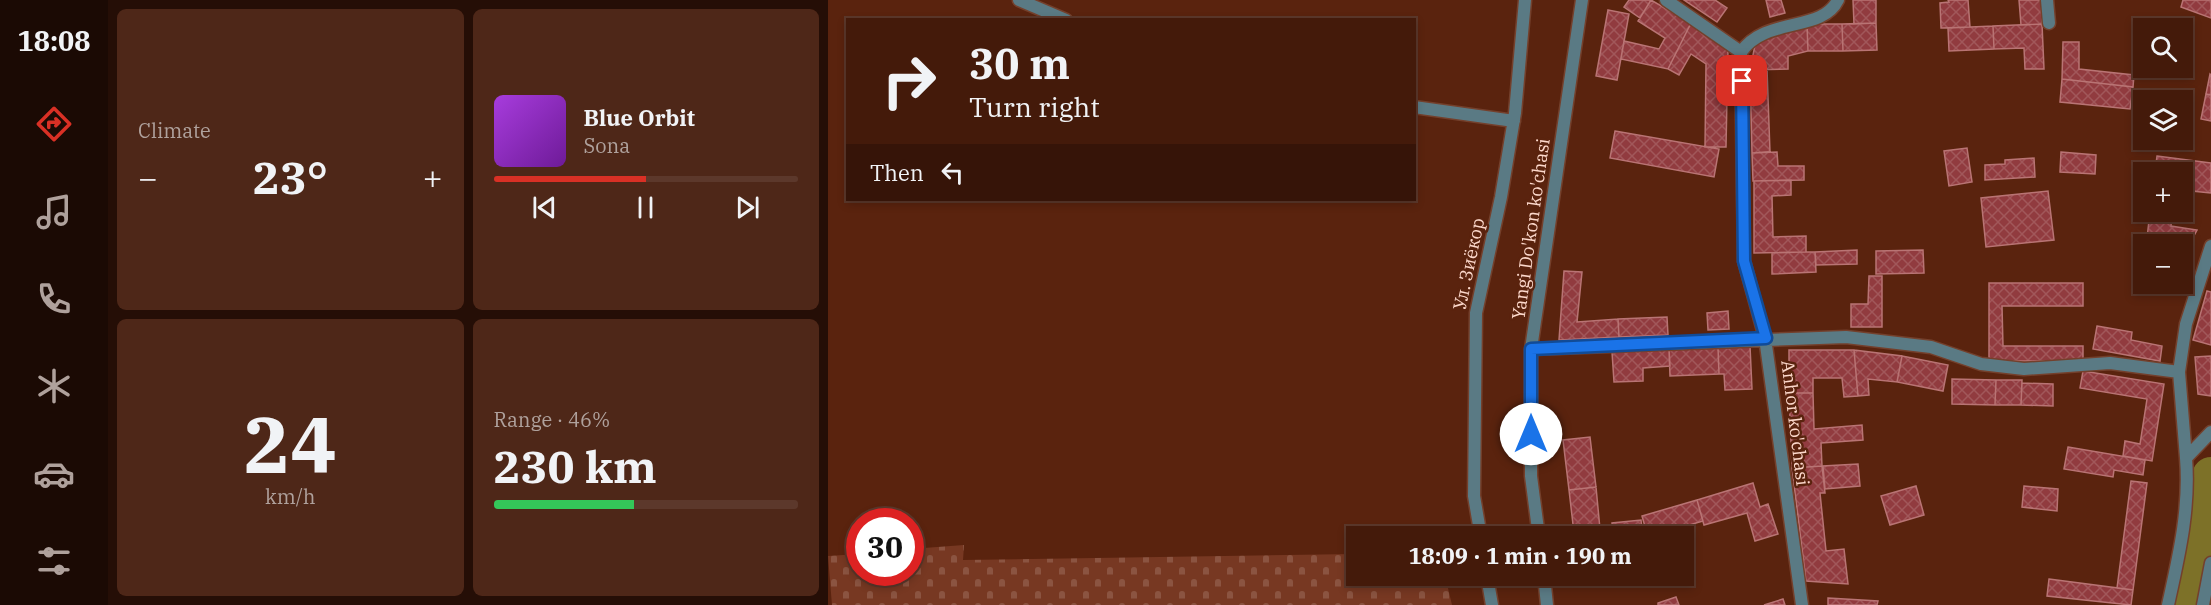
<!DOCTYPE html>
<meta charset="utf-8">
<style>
:root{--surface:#441a0a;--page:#4e2718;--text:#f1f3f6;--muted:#afa19c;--line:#5c382b;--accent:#d93025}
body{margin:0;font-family:"IBM Plex Serif",serif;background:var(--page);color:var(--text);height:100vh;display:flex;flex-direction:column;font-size:22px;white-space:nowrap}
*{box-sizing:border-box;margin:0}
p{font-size:20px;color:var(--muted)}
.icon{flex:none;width:33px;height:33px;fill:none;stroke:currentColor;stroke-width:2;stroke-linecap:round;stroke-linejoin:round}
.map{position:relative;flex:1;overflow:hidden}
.drawer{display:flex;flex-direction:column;gap:9px;padding:9px;background:#250e06;width:720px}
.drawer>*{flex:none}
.guide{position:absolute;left:18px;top:18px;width:570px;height:183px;border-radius:0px;box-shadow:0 3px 9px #0003,0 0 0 2px var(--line);background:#441a0a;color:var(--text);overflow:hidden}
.tools{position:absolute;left:1305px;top:18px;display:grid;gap:12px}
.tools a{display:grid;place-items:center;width:60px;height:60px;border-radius:0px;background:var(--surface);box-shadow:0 3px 9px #0003,0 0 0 2px var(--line);font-size:30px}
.speed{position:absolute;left:18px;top:508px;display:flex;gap:12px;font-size:30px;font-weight:700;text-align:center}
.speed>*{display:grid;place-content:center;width:78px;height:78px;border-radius:50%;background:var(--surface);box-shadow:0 3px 9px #0003,0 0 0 2px var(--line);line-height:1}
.speed .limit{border:9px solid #d22;background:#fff;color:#111}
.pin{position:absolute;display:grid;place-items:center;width:51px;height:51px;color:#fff;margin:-26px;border-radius:12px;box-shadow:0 3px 9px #0006}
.me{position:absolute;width:66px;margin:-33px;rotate:0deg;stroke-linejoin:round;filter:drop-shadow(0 0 4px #0008)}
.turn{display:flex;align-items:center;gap:21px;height:126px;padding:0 24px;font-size:27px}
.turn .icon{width:78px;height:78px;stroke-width:2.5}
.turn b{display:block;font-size:42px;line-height:51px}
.then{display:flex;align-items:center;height:57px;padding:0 24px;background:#0003;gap:12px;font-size:22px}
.big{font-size:45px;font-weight:800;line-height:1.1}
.drawer .tile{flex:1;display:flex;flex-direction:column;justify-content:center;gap:9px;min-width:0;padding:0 21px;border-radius:9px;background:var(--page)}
.drawer .dial{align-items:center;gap:0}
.dial b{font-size:78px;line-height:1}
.song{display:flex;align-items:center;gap:18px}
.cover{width:72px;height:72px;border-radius:9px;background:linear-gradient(135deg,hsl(280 70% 55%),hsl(280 70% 35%))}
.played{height:6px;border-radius:3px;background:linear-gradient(90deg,var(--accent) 50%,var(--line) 50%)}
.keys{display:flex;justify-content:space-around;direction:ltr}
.heat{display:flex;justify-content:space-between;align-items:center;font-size:33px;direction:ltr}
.charge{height:9px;border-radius:4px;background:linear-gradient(90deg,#34c759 46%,var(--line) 0)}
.drawer .tiles{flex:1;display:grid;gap:9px;grid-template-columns:repeat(2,1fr)}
.trip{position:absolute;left:518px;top:526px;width:348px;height:60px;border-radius:0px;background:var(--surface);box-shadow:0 3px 9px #0003,0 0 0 2px var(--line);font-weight:800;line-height:60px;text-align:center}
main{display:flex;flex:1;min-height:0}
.menu{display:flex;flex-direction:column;width:108px;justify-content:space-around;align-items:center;background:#1b0a04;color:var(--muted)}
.menu .icon{width:42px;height:42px}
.menu .active{color:var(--accent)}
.menu b{font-size:27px;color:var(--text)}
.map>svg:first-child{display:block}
.cemetery{fill:url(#cemetery-stones)}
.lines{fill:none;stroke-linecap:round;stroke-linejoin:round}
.river{stroke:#7d7128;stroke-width:38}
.building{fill:url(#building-cross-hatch);stroke:#b97474;stroke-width:1.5}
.lane-casing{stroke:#74402c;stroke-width:15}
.street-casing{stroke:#74402c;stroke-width:15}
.lane{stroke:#5a7a84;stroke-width:12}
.street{stroke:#5a7a84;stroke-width:12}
.route-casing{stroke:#114b97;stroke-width:15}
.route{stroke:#1a73e8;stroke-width:10}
.labels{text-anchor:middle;stroke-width:5;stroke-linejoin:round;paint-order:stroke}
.street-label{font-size:18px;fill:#fdd9cc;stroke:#5a230e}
</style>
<main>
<nav class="menu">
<b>18:08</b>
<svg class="icon active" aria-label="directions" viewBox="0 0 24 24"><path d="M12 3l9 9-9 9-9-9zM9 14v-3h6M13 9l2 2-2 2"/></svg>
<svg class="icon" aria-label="music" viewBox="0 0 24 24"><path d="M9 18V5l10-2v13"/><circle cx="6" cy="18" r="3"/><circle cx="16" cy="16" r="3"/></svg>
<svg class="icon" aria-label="phone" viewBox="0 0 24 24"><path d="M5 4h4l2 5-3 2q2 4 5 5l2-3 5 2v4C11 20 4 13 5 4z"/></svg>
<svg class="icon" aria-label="climate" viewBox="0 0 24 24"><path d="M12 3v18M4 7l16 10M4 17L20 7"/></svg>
<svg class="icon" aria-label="car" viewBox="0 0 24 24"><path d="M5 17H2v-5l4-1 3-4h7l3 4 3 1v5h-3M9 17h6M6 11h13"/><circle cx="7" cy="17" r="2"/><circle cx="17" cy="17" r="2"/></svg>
<svg class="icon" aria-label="filters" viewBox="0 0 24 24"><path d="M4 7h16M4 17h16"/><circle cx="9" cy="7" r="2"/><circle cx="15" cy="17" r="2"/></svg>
</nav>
<section class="drawer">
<div class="tiles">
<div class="tile"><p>Climate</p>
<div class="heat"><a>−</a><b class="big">23°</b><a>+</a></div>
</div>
<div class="tile">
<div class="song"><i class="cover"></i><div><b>Blue Orbit</b><p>Sona</p></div></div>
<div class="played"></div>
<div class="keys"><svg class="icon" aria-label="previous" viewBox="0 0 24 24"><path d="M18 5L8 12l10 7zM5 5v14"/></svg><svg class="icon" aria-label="pause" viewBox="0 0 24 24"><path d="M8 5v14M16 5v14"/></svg><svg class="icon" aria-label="next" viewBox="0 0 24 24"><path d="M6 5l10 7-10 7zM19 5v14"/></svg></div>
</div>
<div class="tile dial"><b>24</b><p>km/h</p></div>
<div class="tile"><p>Range · 46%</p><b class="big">230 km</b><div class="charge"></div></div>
</div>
</section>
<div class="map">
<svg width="1383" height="605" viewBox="0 0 1383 605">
<defs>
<pattern id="cemetery-stones" width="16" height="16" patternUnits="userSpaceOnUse" patternTransform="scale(1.5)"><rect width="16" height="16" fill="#773822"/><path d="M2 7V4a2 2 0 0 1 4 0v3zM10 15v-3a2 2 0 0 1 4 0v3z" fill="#8b5441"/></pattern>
<pattern id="building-cross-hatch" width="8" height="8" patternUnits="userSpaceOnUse" patternTransform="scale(1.5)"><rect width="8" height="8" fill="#913b3f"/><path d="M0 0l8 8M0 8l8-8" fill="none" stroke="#a1575a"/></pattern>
</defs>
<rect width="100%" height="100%" fill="#5a230e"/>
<path class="cemetery" d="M 136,545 L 135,560 L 528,554 L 528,576 L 617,576 L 624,605 L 4,605 L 0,556 L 31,554 L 32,573 L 82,573 L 83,549 Z"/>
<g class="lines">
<path class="river" d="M 1355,605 L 1383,476"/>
</g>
<path class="building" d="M 801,0 L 823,0 L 812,18 L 796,7 Z
M 823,0 L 863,23 L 840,69 L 793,59 L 796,41 L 831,49 L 837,38 L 810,21 Z
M 856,0 L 887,0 L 899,8 L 889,22 Z
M 938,0 L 953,0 L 957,13 L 942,17 Z
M 1025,0 L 1048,0 L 1048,23 L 1026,24 Z
M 1120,0 L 1140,0 L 1142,27 L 1113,28 L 1112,3 L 1121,2 Z
M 1191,0 L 1213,0 L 1214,24 L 1193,25 Z
M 1355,0 L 1383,0 L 1383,18 L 1353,7 Z
M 780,10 L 801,14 L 789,80 L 768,76 Z
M 863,23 L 900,49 L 898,147 L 877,147 L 878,64 L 863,54 L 851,75 L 840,69 Z
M 1048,23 L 1049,50 L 1015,51 L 1014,24 Z
M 979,24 L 980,51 L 960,56 L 960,69 L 922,70 L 928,40 Z
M 979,24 L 1014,24 L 1015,51 L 980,51 Z
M 1214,24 L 1216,69 L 1197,69 L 1196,48 L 1166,49 L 1165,26 Z
M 1165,26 L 1166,49 L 1121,51 L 1120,28 Z
M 1235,42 L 1251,42 L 1251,69 L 1306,75 L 1305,87 L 1234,79 Z
M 939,69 L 942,152 L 924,153 L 922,70 Z
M 1382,74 L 1383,75 L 1383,95 L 1378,94 Z
M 1234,79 L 1305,87 L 1302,109 L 1232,102 Z
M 1378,94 L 1383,95 L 1383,121 L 1373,119 Z
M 787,131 L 891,149 L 886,177 L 782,158 Z
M 1139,148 L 1144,182 L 1121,186 L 1116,151 Z
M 949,152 L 950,166 L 976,166 L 976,180 L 925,181 L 924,153 Z
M 1233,152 L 1268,155 L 1267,174 L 1232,172 Z
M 1329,156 L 1383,163 L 1383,193 L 1354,190 L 1354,172 L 1327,172 Z
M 1206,158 L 1207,177 L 1157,180 L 1157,165 L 1177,164 L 1177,160 Z
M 963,180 L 963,195 L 944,196 L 945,237 L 978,236 L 978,252 L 926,253 L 926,181 Z
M 1220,191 L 1226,240 L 1158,247 L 1153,198 Z
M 1322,212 L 1344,212 L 1343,226 L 1369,230 L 1362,243 L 1319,238 Z
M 1029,250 L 1029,264 L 988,265 L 987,252 Z
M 1095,250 L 1096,273 L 1048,274 L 1048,251 Z
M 978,252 L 987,252 L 988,272 L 944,274 L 944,253 Z
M 736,271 L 754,272 L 749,322 L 790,319 L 791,337 L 731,340 Z
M 1041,276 L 1054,276 L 1054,327 L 1023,327 L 1023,304 L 1040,304 Z
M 1161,283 L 1255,283 L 1255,306 L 1174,306 L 1175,346 L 1255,346 L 1255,361 L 1161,361 Z
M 1379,291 L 1383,292 L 1383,345 L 1365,340 Z
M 900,311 L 901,329 L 880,330 L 879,313 Z
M 839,317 L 840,335 L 791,337 L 790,319 Z
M 1269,326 L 1304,332 L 1303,340 L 1334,346 L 1332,361 L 1265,349 Z
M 922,346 L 924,389 L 897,390 L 896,374 L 891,374 L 890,347 Z
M 890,347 L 891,374 L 842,376 L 841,349 Z
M 841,349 L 842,366 L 815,368 L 815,381 L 786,382 L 784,352 Z
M 961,350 L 1026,350 L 1030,396 L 1016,397 L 1014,378 L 985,378 L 985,393 L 961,393 Z
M 1026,350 L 1074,356 L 1069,382 L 1040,379 L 1041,395 L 1030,396 Z
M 1074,356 L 1120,365 L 1115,391 L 1069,382 Z
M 1383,356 L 1383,396 L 1370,394 L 1367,357 Z
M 1255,371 L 1336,384 L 1324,461 L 1295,456 L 1297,441 L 1312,444 L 1319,399 L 1252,388 Z
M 1124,379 L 1168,380 L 1167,405 L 1124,404 Z
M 1168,380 L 1194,380 L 1193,405 L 1167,405 Z
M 1194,383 L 1225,384 L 1225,406 L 1193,405 Z
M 961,393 L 985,393 L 986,429 L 1034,425 L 1035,440 L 993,443 L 994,466 L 964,468 Z
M 762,437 L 768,487 L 741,490 L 735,440 Z
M 1240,447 L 1317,460 L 1315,475 L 1286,470 L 1285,477 L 1236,469 Z
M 1030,464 L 1032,486 L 997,489 L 995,466 Z
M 994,466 L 997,493 L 992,493 L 998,551 L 1016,549 L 1020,584 L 978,581 L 964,468 Z
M 1303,481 L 1319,483 L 1305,590 L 1289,588 Z
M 925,483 L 932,507 L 940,504 L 950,534 L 927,541 L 919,513 L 876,525 L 869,500 Z
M 1088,486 L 1096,515 L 1062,525 L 1053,496 Z
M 1196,486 L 1230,489 L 1229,511 L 1194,507 Z
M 768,487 L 772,529 L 746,533 L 741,490 Z
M 869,500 L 875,521 L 820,537 L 814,516 Z
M 813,520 L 815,537 L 785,537 L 784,523 Z
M 784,528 L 785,537 L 746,537 L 746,533 Z
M 1221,579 L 1305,590 L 1303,605 L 1219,596 Z
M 848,597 L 851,605 L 830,605 L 830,603 Z
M 1000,598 L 1050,601 L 1049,605 L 1000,605 Z
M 955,599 L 957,605 L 936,605 Z"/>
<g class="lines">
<g class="lane-casing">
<path id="lane" d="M 1219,0 L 1221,23
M 913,52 C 938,16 994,33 1010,0"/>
</g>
<g class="street-casing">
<path id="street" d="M 191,0 L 238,20
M 838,0 L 913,52 L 916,261 L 937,338 L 974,605
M 586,107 L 686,121
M 703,349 L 1018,337 L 1103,347 L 1153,364 L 1196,369 L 1282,363 L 1351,372
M 1358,458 L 1351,372 L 1358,324 L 1383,246
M 653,537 L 646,496 L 648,313 L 673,197 L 687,113 L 697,0
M 711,537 L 703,476 L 703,349 L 754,0
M 659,576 L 664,605
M 716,576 L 719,605
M 1340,605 C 1351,555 1362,509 1358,458 L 1383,432
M 1375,605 L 1383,563"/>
</g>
<use href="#lane" class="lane"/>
<use href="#street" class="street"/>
</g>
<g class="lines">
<g class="route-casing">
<path id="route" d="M 703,434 L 703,349 L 938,338 L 916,261 L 914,81"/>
</g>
<use href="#route" class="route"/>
</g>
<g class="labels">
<g class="street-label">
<text transform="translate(703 229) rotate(-82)" y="6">Yangi Do'kon ko'chasi</text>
<text transform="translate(641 264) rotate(-78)" y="6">Ул. Зиёкор</text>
<text transform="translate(967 423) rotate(83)" y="6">Anhor ko'chasi</text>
</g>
</g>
</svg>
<div class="tools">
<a><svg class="icon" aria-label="search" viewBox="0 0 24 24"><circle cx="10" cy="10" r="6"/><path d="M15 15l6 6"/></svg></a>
<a><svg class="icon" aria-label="layers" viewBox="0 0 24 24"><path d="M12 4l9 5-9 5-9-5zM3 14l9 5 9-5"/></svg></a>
<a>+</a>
<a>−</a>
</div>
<div class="speed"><div class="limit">30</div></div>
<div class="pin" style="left:914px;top:81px;background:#d93025"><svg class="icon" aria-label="arrive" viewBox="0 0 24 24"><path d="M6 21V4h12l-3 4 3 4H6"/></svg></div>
<svg class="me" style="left:703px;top:434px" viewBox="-20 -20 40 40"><circle r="19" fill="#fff"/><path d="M0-13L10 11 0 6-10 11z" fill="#1a73e8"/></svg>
<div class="trip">18:09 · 1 min · 190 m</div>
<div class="guide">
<div class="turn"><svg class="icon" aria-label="right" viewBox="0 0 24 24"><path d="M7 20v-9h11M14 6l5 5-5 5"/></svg><div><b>30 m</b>Turn right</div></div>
<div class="then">Then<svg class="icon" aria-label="left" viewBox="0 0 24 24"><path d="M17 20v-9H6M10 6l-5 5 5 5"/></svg></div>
</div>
</div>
</main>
